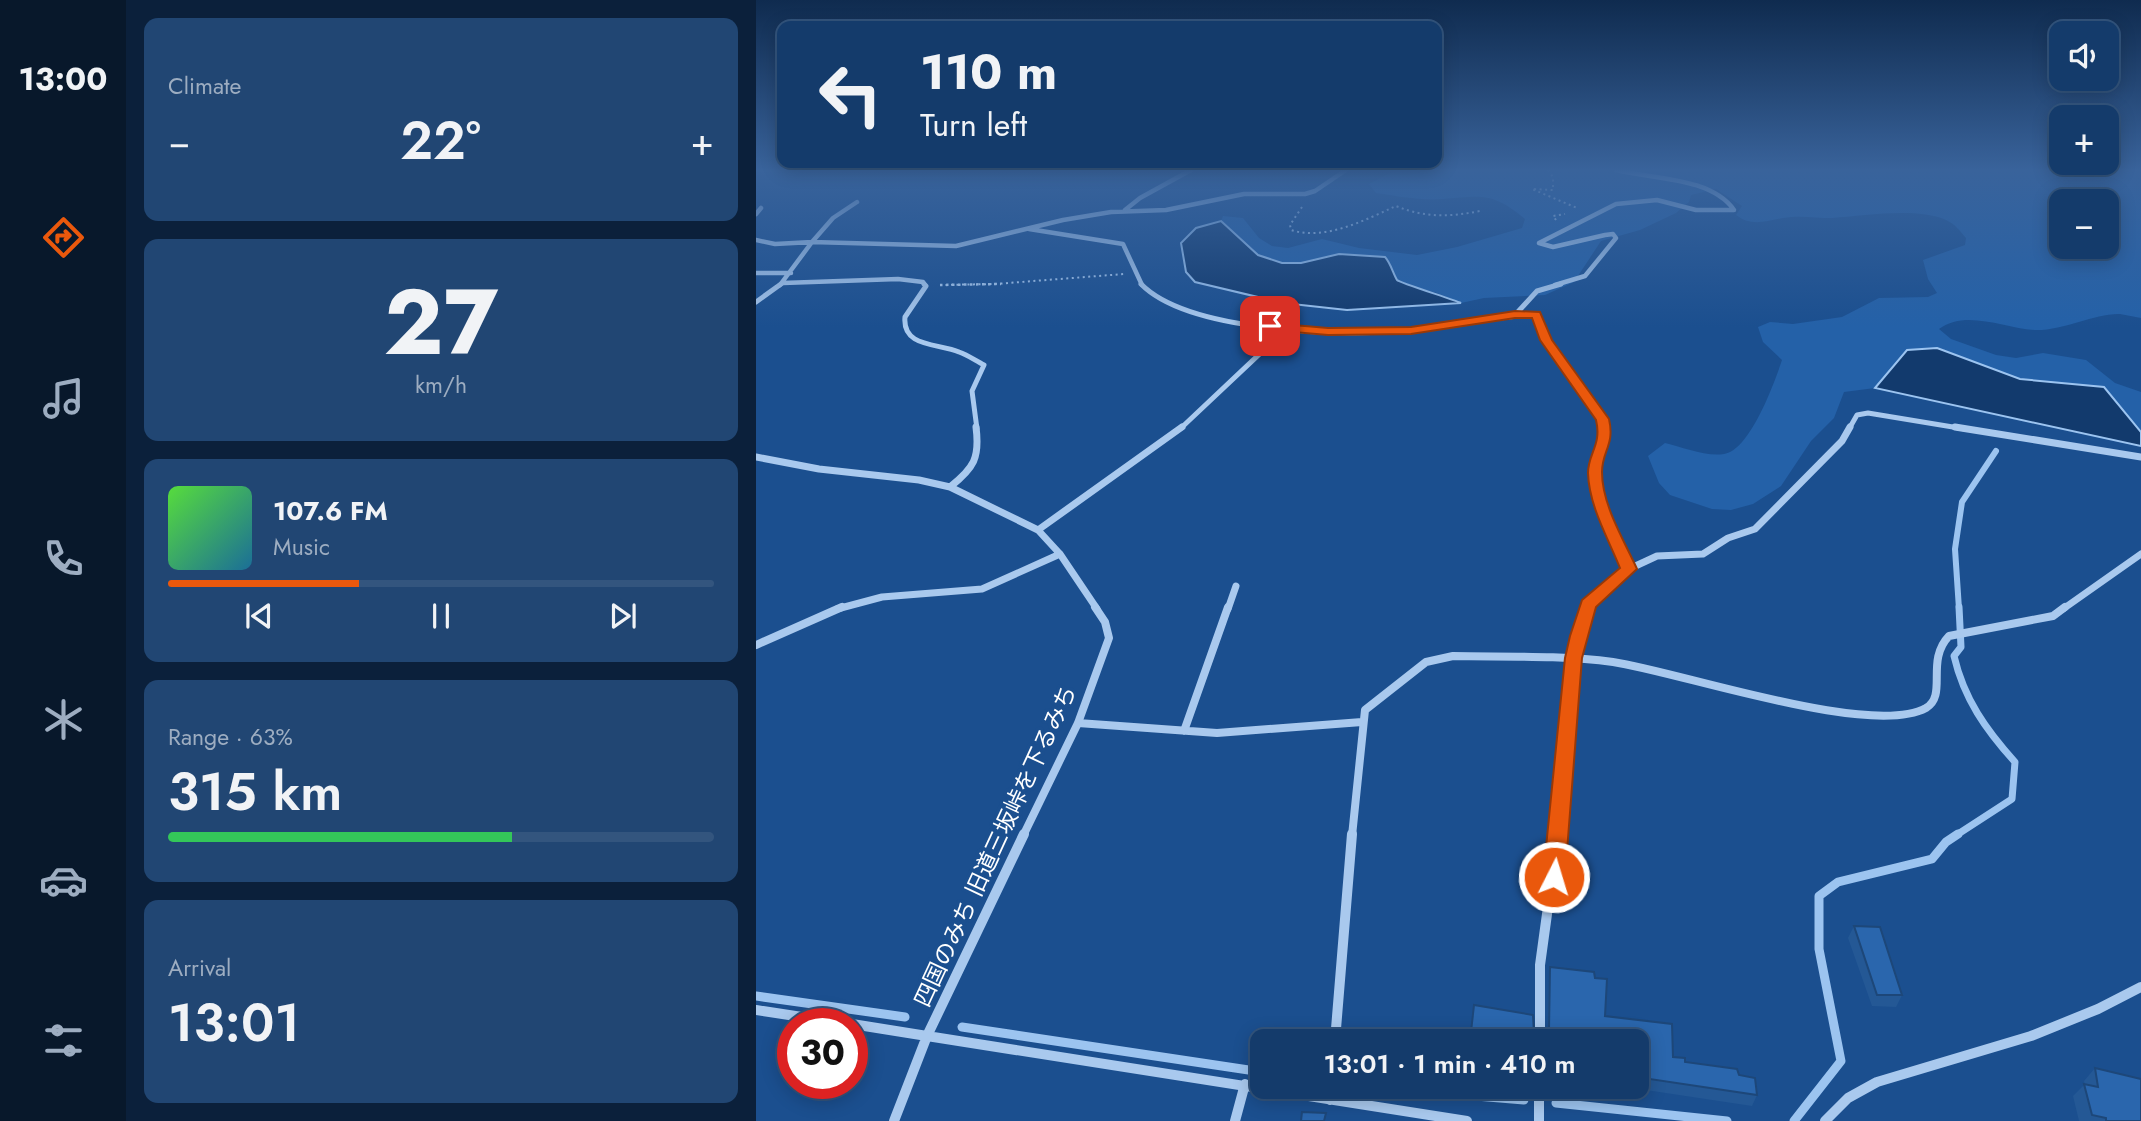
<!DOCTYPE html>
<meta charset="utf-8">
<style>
:root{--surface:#143b6b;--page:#214673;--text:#f1f3f6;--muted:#9dadc1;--line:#33557e;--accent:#ea580c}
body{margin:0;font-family:Jost,"Noto Sans JP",sans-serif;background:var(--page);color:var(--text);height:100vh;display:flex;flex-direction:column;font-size:26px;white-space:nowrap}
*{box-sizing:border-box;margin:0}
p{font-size:23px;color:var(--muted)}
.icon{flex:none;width:38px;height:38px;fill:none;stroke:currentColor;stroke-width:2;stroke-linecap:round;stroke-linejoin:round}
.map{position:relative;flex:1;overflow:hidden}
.details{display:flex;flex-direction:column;gap:18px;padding:18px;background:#0b203b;width:630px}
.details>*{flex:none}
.top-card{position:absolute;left:21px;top:21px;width:665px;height:147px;border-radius:14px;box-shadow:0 4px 18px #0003,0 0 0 2px var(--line);background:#143b6b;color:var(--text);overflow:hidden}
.buttons{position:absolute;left:1293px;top:21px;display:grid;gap:14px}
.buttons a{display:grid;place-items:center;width:70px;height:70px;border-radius:14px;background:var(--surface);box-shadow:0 4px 18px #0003,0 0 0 2px var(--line);font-size:35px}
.speed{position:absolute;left:21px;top:1008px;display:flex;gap:14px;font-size:35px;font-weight:700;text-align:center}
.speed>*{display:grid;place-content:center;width:91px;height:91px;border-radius:50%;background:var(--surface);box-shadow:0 4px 18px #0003,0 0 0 2px var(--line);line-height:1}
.speed .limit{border:10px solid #d22;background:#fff;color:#111}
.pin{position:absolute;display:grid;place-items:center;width:60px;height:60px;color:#fff;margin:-30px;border-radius:14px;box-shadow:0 4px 10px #0006}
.me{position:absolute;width:77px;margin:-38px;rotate:5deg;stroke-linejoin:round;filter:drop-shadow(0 0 5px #0008)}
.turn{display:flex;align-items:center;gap:24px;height:147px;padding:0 28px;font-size:32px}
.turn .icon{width:91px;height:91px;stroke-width:2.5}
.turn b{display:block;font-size:49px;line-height:60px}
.big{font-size:52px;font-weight:600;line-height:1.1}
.details .tile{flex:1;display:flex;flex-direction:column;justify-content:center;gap:10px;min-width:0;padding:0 24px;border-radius:14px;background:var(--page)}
.details .dial{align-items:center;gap:0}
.dial b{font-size:91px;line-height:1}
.song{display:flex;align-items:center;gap:21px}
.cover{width:84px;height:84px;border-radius:10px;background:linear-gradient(135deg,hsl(110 70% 55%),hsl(200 70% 35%))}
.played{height:7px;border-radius:4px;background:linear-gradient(90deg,var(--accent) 35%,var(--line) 35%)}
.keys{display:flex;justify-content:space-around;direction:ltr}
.heat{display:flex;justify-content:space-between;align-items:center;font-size:38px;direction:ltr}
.charge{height:10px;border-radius:5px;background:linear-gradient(90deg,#34c759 63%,var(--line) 0)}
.trip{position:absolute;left:494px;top:1029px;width:399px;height:70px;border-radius:14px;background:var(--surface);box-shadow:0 4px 18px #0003,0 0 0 2px var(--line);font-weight:600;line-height:70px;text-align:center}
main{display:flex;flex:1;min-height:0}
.dock{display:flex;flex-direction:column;width:126px;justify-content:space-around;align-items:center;background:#08182b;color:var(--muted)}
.dock .icon{width:49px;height:49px}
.dock .on{color:var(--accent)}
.dock b{font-size:32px;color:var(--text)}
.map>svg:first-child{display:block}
.green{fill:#2461a8;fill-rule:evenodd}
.water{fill:#123a6d;stroke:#9cc4f0;stroke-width:2}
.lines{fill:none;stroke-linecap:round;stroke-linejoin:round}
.stream-far2{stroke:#9cc4f0;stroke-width:6}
.stream-far1{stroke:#9cc4f0;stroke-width:7}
.stream{stroke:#9cc4f0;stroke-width:9}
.path-far1{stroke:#a9c9ee;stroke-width:2;stroke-dasharray:2 3.5;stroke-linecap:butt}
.path{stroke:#a9c9ee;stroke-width:2.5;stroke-dasharray:2.5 3.5;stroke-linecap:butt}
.minor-far4{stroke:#a9c9ee;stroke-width:4.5}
.minor-far3{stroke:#a9c9ee;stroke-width:5}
.minor-far2{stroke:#a9c9ee;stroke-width:7}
.minor-far1{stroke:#a9c9ee;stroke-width:8}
.minor{stroke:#a9c9ee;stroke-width:10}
.wall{fill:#245895}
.building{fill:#2a66ad;stroke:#1d4779;stroke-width:2}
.route{fill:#ea580c;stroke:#983908;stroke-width:2}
.labels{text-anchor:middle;stroke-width:7;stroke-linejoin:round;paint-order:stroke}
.near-street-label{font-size:23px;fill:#fff;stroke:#1b4f8f}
</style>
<main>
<nav class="dock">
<b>13:00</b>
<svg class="icon on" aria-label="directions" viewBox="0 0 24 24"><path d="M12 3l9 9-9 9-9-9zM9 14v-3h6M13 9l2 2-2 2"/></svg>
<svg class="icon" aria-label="music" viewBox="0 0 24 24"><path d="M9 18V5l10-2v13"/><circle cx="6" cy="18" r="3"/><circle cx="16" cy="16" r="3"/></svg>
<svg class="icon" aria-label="phone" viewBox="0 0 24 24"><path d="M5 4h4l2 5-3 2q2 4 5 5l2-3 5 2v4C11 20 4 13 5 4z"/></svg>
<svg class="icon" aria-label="climate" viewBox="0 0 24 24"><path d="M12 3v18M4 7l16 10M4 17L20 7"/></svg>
<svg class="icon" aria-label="car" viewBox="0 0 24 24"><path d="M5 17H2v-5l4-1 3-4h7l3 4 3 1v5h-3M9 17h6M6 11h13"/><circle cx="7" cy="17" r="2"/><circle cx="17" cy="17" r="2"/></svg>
<svg class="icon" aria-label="filters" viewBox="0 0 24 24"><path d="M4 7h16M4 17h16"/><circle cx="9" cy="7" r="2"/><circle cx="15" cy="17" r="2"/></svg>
</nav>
<section class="details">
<div class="tile"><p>Climate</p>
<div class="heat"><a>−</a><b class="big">22°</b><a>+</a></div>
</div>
<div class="tile dial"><b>27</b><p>km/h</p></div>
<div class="tile">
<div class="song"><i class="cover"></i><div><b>107.6 FM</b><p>Music</p></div></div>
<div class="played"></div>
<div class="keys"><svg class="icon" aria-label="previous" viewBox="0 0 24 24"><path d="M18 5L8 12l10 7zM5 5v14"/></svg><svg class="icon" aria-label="pause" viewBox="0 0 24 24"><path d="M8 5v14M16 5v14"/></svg><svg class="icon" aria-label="next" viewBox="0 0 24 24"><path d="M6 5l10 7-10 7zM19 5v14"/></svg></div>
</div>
<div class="tile"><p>Range · 63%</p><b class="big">315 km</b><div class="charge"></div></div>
<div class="tile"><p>Arrival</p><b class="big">13:01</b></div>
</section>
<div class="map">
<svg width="1385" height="1121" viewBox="0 0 1385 1121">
<rect width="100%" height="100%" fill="#1b4f8f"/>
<path class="green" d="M 645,170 L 1385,170 L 1385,318 C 1378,317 1371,315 1364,314 C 1339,313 1308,331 1278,330 C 1248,328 1210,309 1183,329 L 1195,339 L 1240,355 L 1260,358 L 1287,353 L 1330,360 L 1359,383 L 1385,392 L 1385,432 L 1348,387 L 1264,379 L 1181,348 L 1151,350 L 1119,388 L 1088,392 L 1078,418 L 1055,441 L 1025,486 L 997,504 L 975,510 L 956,509 L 914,495 L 903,483 L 892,456 L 909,443 C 926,447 950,457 968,454 C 994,450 1018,384 1026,360 L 1007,342 L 1002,327 L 1014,322 L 1037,324 L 1086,317 L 1123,298 L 1172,297 L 1181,293 L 1172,279 L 1167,260 L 1209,245 L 1210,238 C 1204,231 1199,224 1190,220 C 1159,207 1109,216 1076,218 C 1060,218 1043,215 1027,218 C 1009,221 996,227 980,215 L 986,206 L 960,189 L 935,195 L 933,202 L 920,213 L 884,230 L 845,241 L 818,282 L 789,295 L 728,298 L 705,303 L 681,293 L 647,284 L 641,280 L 629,257 L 583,254 L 544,263 L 526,263 L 502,255 L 465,221 L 467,216 L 487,218 L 503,238 L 516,246 L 532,248 L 566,239 L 603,248 L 661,255 L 701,247 L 766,228 L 769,219 C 736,192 727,196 687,199 C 665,201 642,196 620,193 L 613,184 L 634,173 ZM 1306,201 L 1351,201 L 1351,247 L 1306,247 Z"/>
<path class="water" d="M 465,221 L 502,255 L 526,263 L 545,263 L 583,254 L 629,257 C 634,262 637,273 641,280 C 644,283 696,299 705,303 L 591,310 L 527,303 L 439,282 L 430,272 L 425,243 L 440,228 Z
M 1181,348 L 1264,379 L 1348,387 L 1385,432 L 1385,446 L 1119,388 L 1151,350 Z"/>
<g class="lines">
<path class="stream-far2" d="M 1203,609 L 1199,549 L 1206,502 L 1240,451"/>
<path class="stream-far1" d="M 1199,836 L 1256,799 L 1259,762 C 1230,730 1208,699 1198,656 L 1205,647 L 1203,607"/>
<path class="stream" d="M 0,996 L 149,1017
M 206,1027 L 506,1072
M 612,1087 L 768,1100
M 800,1103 L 971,1121
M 1038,1121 L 1085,1061 L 1063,949 L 1063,896 L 1082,882 L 1176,859 L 1190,842 L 1202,834"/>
<path class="path-far1" d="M 792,170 L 797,177 L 797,190 L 776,189 L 821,208
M 546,207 L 534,225 L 535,230 C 569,241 609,220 640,206 C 669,218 694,217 724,211
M 800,220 L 797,216 L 809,214
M 184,285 L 239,284 L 368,274"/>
<path class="path" d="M 184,285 L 245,284"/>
<path class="minor-far4" d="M 101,202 L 77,218 L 56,242 L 200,246 L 307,220 L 355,212 L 410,210 L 488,194 L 549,194 L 559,191 L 590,170
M 369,210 L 384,198 L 435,170
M 0,214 L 5,208
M 273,229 L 367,244 L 386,285
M 0,240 L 19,244 L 56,242 L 24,285
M 0,273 L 35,273
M 27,283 L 142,279 L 167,282 L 169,285
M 799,285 L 829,276 L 860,238 L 857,234 L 849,235 L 797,247 L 783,243 L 860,204 L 901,200 L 940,210 L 978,210 C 955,177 896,179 860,170"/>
<path class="minor-far3" d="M 168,284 L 170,286 L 149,317 C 146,348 183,343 203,352 C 212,355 220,361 228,365 L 216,391 L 221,429
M 385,284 C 433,333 592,337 658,330 C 699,326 739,316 780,315 L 790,340 L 847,419 L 848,429
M 0,302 L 25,284
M 759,315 L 781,291 L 805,284
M 424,429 L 530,329
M 1093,429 L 1101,415 L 1112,413 L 1209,429"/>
<path class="minor-far2" d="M 848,427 C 849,442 840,455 839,470 C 837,505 859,538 873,569
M 1199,427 L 1385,457
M 0,457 L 63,469 L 163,480 L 194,487 L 282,530 L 304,554 L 341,609
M 194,487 C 218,468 224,458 220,427
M 282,530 L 426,427
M 81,609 L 126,597 L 226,589 L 304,554
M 472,609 L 480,586
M 831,609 L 832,604 L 873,569 L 901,556 L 947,554 L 972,538 L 999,529 L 1086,441 L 1094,427
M 1307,609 L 1385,554"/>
<path class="minor-far1" d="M 0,645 L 86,607
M 322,723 L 461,733 L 606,722
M 428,731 L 472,607
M 267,836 L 322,723 L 353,638 L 349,622 L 339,607
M 596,836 L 609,710 L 670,662 L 697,656 C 749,657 804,655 857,662 C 924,672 1115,738 1170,708 C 1192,695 1169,661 1193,636 L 1297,616 L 1309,607
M 802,836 L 818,658 L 831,607"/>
<path class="minor" d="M 268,834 L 171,1036 L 711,1121
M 0,1010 L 92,1024
M 96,1024 L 171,1036 L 138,1121
M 579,1041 L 596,834
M 784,1041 L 784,965 L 802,834
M 783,1087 L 783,1121
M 574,1100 L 575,1087
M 479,1121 L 489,1084
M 1069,1121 L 1092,1098 L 1121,1082 L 1275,1036 L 1342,1009 L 1385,987"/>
</g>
<path class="wall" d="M 1098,926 L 1146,995 L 1140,1007 L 1116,1006 L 1092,938 Z
M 794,967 L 849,1016 L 917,1057 L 929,1062 L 983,1075 L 1001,1095 L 996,1106 L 870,1087 L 880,1087 L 880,1041 L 714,1041 L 778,1033 L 782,1037 L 789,1037 L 792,1031 L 793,979 Z
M 1339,1068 L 1385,1121 L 1323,1121 L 1317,1096 L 1329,1084 L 1328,1081 Z
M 710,1087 L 774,1087 L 773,1096 L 710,1088 Z"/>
<path class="building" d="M 1098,926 L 1124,927 L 1146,995 L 1121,995 Z
M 794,967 L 838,972 L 839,978 L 851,979 L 849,1016 L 916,1024 L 917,1057 L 929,1058 L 929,1062 L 981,1069 L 983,1075 L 999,1078 L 1001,1095 L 880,1077 L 880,1041 L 714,1041 L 718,1005 L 777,1015 L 778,1033 L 782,1037 L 789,1037 L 793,1029 Z
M 1339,1068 L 1385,1079 L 1385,1121 L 1350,1121 L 1350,1118 L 1336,1115 L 1328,1084 L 1342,1087 Z
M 546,1112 L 570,1113 L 568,1121 L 545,1121 Z"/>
<linearGradient id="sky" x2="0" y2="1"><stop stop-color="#0f2b4f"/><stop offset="0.52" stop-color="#39639b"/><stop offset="1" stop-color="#39639b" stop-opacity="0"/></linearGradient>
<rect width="1385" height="327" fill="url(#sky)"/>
<path class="route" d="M 759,311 L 784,312 L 796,340 L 853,419 C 859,445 846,451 846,472 C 846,505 868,540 881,569 L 840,607 L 826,658 L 809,877 L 805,884 L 798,887 L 790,884 L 787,877 L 809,658 L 814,636 L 826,600 L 864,568 C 852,538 833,506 832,473 C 832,453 846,445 840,420 L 784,340 L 776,318 L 759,318 L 655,334 L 572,335 L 514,330 L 509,326 L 514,323 L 572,328 L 655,327 Z"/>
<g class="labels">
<g class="near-street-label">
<text transform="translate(239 846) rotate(-65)" y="8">四国のみち 旧道三坂峠を下るみち</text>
</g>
</g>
</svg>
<div class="buttons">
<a><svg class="icon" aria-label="sound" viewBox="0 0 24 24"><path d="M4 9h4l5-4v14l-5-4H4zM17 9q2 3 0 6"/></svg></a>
<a>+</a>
<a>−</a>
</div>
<div class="speed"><div class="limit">30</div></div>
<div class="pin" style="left:514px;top:326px;background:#d93025"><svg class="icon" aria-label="arrive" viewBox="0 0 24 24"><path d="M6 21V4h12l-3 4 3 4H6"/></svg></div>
<svg class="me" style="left:798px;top:877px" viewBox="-20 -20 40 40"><circle r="17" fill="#ea580c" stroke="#fff" stroke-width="3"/><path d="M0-11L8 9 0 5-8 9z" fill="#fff"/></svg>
<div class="trip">13:01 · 1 min · 410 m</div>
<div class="top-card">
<div class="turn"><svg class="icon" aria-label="left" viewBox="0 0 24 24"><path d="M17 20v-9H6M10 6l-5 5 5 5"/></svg><div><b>110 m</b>Turn left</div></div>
</div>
</div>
</main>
